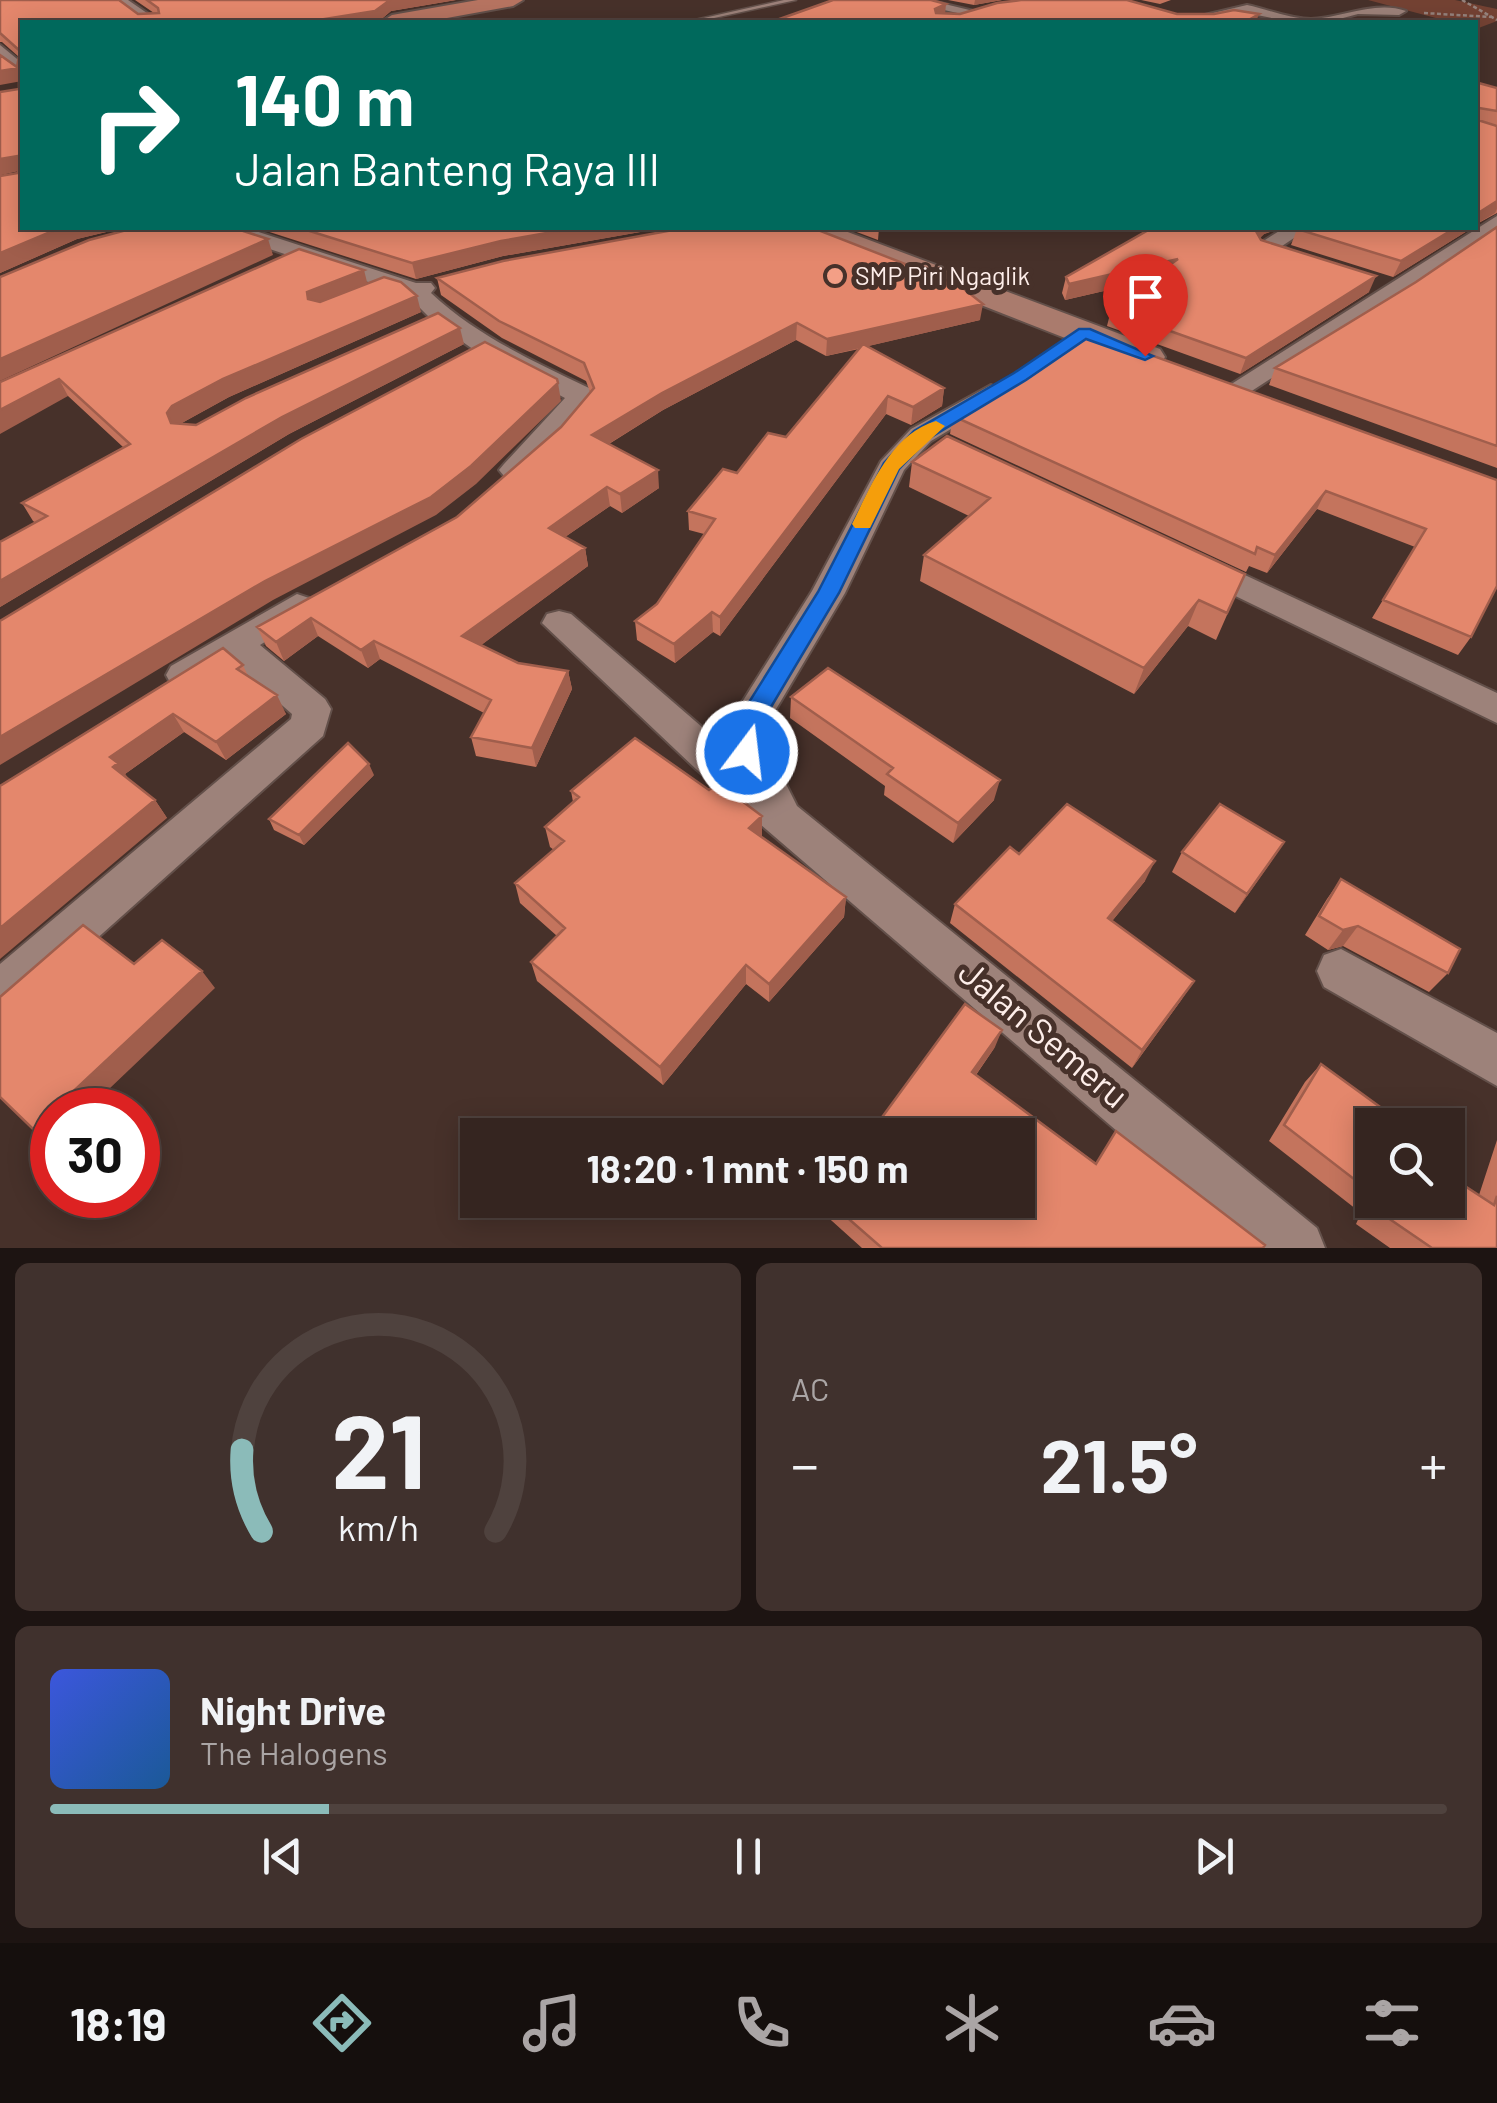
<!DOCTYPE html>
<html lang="id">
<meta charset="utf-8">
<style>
:root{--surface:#352520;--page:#40312d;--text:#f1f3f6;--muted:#aaa5a5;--line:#4f423e;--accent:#8bbbb9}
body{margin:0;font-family:Barlow,sans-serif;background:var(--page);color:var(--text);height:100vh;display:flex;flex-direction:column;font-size:38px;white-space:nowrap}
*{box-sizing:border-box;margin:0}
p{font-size:32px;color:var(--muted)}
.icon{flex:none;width:55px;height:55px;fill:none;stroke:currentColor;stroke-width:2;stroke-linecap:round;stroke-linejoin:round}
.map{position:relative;height:1248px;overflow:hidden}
.details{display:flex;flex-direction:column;gap:15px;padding:15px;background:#1d1412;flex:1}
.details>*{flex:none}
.top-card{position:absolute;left:20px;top:20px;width:1458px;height:210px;border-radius:0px;box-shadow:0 5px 25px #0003,0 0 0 2px var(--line);background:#00695c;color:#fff;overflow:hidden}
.tools{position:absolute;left:1355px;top:1108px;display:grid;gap:20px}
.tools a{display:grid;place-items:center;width:110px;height:110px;border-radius:0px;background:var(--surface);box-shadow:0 5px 25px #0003,0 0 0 2px var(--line);font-size:50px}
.speed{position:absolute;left:30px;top:1088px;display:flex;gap:20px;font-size:50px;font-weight:700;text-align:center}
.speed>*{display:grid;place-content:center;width:130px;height:130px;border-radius:50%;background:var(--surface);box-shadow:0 5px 25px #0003,0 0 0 2px var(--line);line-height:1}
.speed .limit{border:15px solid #d22;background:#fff;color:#111}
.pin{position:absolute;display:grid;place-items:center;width:85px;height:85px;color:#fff;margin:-102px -42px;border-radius:50% 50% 50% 0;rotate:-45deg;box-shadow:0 0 10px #0007}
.pin .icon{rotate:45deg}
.me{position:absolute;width:110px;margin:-55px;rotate:15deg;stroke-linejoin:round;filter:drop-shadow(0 0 8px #0008)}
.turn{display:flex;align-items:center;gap:35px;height:210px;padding:0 50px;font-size:45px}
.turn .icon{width:130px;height:130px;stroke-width:2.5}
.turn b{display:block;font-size:70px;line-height:85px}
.big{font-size:75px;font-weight:700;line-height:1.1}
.details .widget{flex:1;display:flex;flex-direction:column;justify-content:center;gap:15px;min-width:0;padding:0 35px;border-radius:15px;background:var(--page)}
.details .dial{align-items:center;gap:0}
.dial svg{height:260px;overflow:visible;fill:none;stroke:var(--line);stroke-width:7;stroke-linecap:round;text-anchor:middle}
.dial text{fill:var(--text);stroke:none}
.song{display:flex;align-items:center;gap:30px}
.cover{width:120px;height:120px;border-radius:15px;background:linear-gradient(135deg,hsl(230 70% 55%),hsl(210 70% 35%))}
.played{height:10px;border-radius:5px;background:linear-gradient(90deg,var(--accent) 20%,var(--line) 20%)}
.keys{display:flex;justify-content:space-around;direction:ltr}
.heat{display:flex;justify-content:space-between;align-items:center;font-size:55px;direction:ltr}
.details .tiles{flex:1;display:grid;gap:15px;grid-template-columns:1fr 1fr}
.widget:last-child{grid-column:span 2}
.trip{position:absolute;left:460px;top:1118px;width:575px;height:100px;border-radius:0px;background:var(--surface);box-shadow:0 5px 25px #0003,0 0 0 2px var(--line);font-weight:700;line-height:100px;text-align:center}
.tabs{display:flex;height:160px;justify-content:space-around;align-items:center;background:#150f0d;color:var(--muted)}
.tabs .icon{width:70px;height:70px}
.tabs .selected{color:var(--accent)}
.tabs b{font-size:45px;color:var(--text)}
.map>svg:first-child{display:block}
.green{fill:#744233}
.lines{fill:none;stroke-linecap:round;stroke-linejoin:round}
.lane-casing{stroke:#63504a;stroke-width:3}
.street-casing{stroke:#63504a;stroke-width:4}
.secondary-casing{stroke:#63504a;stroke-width:4}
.primary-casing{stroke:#63504a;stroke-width:4}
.path{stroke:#96837d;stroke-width:2.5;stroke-dasharray:4 2.5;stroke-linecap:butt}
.lane{fill:#9d827a;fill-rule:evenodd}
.street{fill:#9d827a;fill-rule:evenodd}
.secondary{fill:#aa7b6d;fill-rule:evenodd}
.primary{fill:#b77461;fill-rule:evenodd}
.wall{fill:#c4745d}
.shaded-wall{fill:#a05e4c}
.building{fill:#e4876c;stroke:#a05e4c;stroke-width:2.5}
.route{fill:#1a73e8;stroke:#114b97;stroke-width:2.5}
.slow{fill:#f59e0b}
.poi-dot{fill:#f39f86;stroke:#47312a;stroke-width:4}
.labels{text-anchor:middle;stroke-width:10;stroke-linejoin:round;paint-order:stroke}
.far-poi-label{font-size:25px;fill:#feeeea;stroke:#47312a;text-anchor:start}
.near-street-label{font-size:35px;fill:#feeeea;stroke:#47312a}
</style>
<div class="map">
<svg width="1497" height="1248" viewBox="0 0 1497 1248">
<rect width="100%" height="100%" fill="#47312a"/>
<path class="green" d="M 1368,0 L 1455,0 L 1497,9 L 1497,21 L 1476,29 L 1475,22 L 1451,22 Z"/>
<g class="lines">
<g class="lane-casing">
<path id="lane" d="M 784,0 L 796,0 L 696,22 L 686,22 Z"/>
</g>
<g class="street-casing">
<path id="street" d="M 112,0 L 128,0 L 160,22 L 144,22 Z
M 900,0 L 928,0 L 982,13 L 975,17 Z
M 1247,5 C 1266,9 1291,19 1311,19 C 1341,18 1376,0 1406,11 L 1399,15 L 1358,14 L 1328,22 L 1291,22 L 1247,13 L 1200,22 L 1175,22 Z
M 0,45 L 22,63 L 22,76 L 0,58 Z
M 1497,216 L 1497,232 L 1244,396 L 1226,396 L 1222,390 Z
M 215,228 L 246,228 L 416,283 L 431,283 L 435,288 L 431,293 C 477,336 533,361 589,388 L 593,403 L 524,476 L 504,476 L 499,470 L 504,464 L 565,398 L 477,352 L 433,321 L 407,295 L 219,232 Z
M 1284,228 L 1309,228 L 1282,246 L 1313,261 L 1310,266 L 1294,266 L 1254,247 Z
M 991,385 L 1004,393 L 1001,399 L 931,441 L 904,470 L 845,593 L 772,716 L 770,752 L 797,806 L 1317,1228 L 1325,1248 L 1253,1248 L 696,769 L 542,623 L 547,614 L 559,611 L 571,614 L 731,752 L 734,715 L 812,591 L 881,461 L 911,429 Z
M 1198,553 L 1497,693 L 1497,723 L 1186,572 L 1182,564 L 1186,556 Z
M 297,594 L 309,598 L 314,606 L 309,614 L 260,645 L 325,699 L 331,709 L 323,736 L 17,1010 L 0,1017 L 0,964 L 291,719 L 292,714 L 233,662 L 184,688 L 171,684 L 166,675 L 171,666 Z
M 1341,949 L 1497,1033 L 1497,1086 L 1324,987 L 1317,971 L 1324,955 Z"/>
</g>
<g class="secondary-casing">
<path id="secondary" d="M 796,228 L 837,228 L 1160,349 L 1165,357 L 1160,365 L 1147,368 L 1134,365 L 800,234 Z"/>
</g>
<g class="primary-casing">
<path id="primary" d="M 478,0 L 523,0 L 513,6 L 425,22 L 381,22 L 392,15 Z"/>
</g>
<path class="path" d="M 1462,0 L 1497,20
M 1424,13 L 1492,17"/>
<use href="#lane" class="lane"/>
<use href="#street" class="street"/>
<use href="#secondary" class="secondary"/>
<use href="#primary" class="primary"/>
</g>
<path class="wall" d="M 0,0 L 138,14 L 154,13 L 135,0 L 456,0 L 391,11 L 378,22 L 22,22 L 22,228 L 123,228 L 77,239 L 0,273 L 0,176 L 18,173 L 18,171 L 0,175 L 19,89 L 17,67 L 19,57 L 2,42 L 0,42 Z
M 948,0 L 1002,0 L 974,5 Z
M 1141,0 L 1171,0 L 1160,4 Z
M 1475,82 L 1497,88 L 1497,213 L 1475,225 Z
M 1497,227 L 1497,468 L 1269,385 L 1275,368 L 1416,282 Z
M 257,228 L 663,228 L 503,256 L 416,279 Z
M 846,228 L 879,228 L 878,240 Z
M 1148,228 L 1281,228 L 1264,234 L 1260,238 L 1261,240 L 1369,292 L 1240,374 L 1107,326 L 1111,310 L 1126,302 L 1128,295 L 1147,281 L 1065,300 L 1062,293 L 1066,277 L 1147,230 Z
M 1300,228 L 1472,228 L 1393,277 L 1291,245 L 1297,229 Z
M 437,278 L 980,320 L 868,346 L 944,388 L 942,406 L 911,425 L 886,414 L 720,636 L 713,632 L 675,663 L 637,640 L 635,621 L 657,604 L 704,534 L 689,530 L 688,511 L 786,437 L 859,349 L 826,356 L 796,340 L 663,410 L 609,444 L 659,488 L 622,513 L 610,506 L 565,537 L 585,548 L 588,566 L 481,645 L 518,663 L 568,671 L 572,689 L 536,767 L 476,756 L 471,737 L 484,713 L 380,659 L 368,668 L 318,636 L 284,661 L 266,646 L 257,627 L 457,517 L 561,427 L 590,392 L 586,381 L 502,338 L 441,295 Z
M 367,283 L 421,312 L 229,397 L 180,424 L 196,425 L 464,344 L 289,434 L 0,607 L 0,542 L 36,523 L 33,521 L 22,503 L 123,447 L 68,396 L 0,382 Z
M 953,416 L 1497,480 L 1471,637 L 1458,655 L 1372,618 L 1415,547 L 1317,509 L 1267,573 L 1249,566 L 1246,572 L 950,434 Z
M 912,462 L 1245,574 L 1216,640 L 1188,626 L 1134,694 L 920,581 L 924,555 L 969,516 L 909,487 Z
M 243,665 L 248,676 L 286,714 L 226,760 L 184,732 L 125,774 L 129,779 L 155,800 L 167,818 L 0,786 Z
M 791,697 L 994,800 L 953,843 L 884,795 L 885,786 L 790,718 Z
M 374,775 L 304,845 L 274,830 L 269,819 Z
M 709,790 L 762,816 L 761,837 L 846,897 L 844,917 L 769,1002 L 746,984 L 663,1085 L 537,981 L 531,962 L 557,936 L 520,903 L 515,883 L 554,850 L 550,847 L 545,827 L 573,802 L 571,791 Z
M 1284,842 L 1235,913 L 1172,872 L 1182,852 Z
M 1019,854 L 1145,881 L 1112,921 L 1182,999 L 1132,1068 L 950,923 L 955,904 Z
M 1341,879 L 1448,973 L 1429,992 L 1343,946 L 1328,950 L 1305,935 L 1327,899 Z
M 995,1047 L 976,1075 L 1096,1163 L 1263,1248 L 862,1248 L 822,1212 L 823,1200 L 1018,1200 L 869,1135 Z
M 1321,1064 L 1372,1125 L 1372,1200 L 1448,1200 L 1479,1195 L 1497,1140 L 1497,1248 L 1390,1248 L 1356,1224 L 1361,1213 L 1269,1141 L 1305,1082 Z"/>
<path class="shaded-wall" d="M 390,0 L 456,0 L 391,11 L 378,22 L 306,22 Z
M 975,0 L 1002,0 L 974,5 Z
M 946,4 L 945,15 L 934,20 L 935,9 Z
M 1259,14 L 1256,22 L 1245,22 Z
M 19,68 L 22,81 L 0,85 L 0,71 Z
M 18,156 L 22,170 L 0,175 L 0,159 Z
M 1497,201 L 1497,209 L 1495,213 L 1475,225 L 1475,215 Z
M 60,228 L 123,228 L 77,239 L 0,273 L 0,253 Z
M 575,228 L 663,228 L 503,256 L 416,279 L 412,263 L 501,241 Z
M 1260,228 L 1281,228 L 1264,234 L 1250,246 L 1256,231 Z
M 1455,228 L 1472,228 L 1393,277 L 1401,261 Z
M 268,239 L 273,255 L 0,381 L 0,359 Z
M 1178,259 L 1173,275 L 1065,300 L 1069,284 Z
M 364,270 L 368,286 L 313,309 L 308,299 L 307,292 Z
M 1376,276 L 1369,292 L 1240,374 L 1246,358 Z
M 417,296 L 421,312 L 229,397 L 180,424 L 175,431 L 167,413 L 172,406 L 223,379 Z
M 983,304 L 980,320 L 826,356 L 827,339 Z
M 797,323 L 796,340 L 663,410 L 594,453 L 592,435 L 662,393 Z
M 460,328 L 464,344 L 289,434 L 0,607 L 0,581 L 282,417 Z
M 59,379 L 68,396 L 0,434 L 0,410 Z
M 558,383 L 561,401 L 476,484 L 436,515 L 273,600 L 0,765 L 0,737 Z
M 944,388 L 942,406 L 911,425 L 913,407 Z
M 888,396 L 886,414 L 720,636 L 720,617 Z
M 658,470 L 659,488 L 622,513 L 620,494 Z
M 607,487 L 610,506 L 552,546 L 549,528 Z
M 1326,491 L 1317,509 L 1267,573 L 1275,555 Z
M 585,548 L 588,566 L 468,655 L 462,636 Z
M 1199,600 L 1188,626 L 1134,694 L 1144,668 Z
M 712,612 L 713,632 L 675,663 L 674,644 Z
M 311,618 L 318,636 L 284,661 L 276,642 Z
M 374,641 L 380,659 L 368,668 L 361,650 Z
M 568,671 L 572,689 L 536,767 L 532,748 Z
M 277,695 L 286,714 L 226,760 L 216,742 Z
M 173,714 L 184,732 L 125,774 L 130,782 L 113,767 L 110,757 Z
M 369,764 L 374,775 L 304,845 L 299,835 Z
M 1000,780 L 994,800 L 953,843 L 958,823 Z
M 155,800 L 167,818 L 0,959 L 0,928 Z
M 762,816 L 762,836 L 749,848 L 749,828 Z
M 1284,842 L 1271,862 L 1235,913 L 1247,894 Z
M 1155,861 L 1145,881 L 1099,937 L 1108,918 Z
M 846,897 L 844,917 L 769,1002 L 769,984 Z
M 1358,926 L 1343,946 L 1328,950 L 1343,930 Z
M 746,965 L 746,984 L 663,1085 L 660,1067 Z
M 202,971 L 215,988 L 87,1110 L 53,1110 Z
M 1194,981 L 1182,999 L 1132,1068 L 1142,1050 Z
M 1002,1030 L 995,1047 L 966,1089 L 972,1072 Z
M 52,1111 L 52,1144 L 33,1129 Z"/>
<path class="building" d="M 0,0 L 119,0 L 138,14 L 159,13 L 158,8 L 147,0 L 390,0 L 375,11 L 306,22 L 22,22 L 22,228 L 60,228 L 0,253 L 0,176 L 18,173 L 18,156 L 0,159 L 0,92 L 19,89 L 19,68 L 0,71 L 0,55 L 17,67 L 20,51 L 0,33 Z
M 833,0 L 931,0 L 946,4 L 935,9 L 936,13 L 960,14 L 997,3 L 1021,0 L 1127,0 L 1177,14 L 1214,14 L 1234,10 L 1259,14 L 1245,22 L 771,22 Z
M 1475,82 L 1497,88 L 1497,111 L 1479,108 L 1478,120 L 1497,126 L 1497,201 L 1475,215 Z
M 1497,227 L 1497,446 L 1275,368 L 1416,282 Z
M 134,228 L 234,228 L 268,239 L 0,359 L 0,277 L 89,240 Z
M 300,228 L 575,228 L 501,241 L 412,263 Z
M 684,228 L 813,228 L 959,285 L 983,304 L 827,339 L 797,323 L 662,393 L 592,435 L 658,470 L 620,494 L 607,487 L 549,528 L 585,548 L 462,636 L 518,663 L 568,671 L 532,748 L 471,737 L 491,700 L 374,641 L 361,650 L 311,618 L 276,642 L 257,627 L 457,517 L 561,427 L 594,388 L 584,363 L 499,321 L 437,278 L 503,261 Z
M 1152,228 L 1260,228 L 1256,231 L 1261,240 L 1376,276 L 1246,358 L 1111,310 L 1135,297 L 1128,295 L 1178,259 L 1069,284 L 1066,277 Z
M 1300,228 L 1455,228 L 1401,261 L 1297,229 Z
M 299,249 L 364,270 L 307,292 L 308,299 L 320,302 L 384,277 L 401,282 L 417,296 L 223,379 L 172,406 L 167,413 L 171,423 L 196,425 L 246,398 L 438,313 L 460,328 L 282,417 L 0,581 L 0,542 L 47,516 L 22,503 L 130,444 L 59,379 L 0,410 L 0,382 Z
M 1087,332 L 1497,480 L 1497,586 L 1471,637 L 1383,600 L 1426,529 L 1326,491 L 1275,555 L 1257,547 L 1255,554 L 953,416 Z
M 485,342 L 557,379 L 558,383 L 471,466 L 431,497 L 265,581 L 0,737 L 0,621 L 301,439 Z
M 863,344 L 944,388 L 913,407 L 888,396 L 720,617 L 712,612 L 674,644 L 635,621 L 657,604 L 715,519 L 688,511 L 723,469 L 737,473 L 768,433 L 786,437 Z
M 947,436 L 1245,574 L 1227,613 L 1199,600 L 1144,668 L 924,555 L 990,498 L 912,462 Z
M 223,648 L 243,665 L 237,669 L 277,695 L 216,742 L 173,714 L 110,757 L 118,763 L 113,767 L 155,800 L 0,928 L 0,786 Z
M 828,668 L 1000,780 L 958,823 L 887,774 L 893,768 L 791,697 Z
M 635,738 L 709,790 L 718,783 L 762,816 L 749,828 L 846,897 L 769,984 L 746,965 L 660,1067 L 531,962 L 565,928 L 515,883 L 564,841 L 545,827 L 579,797 L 571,791 Z
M 348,743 L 369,764 L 299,835 L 269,819 Z
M 1067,804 L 1155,861 L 1108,918 L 1194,981 L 1142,1050 L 955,904 L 1010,847 L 1019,854 Z
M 1220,804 L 1284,842 L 1247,894 L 1182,852 Z
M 1341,879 L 1460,949 L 1448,973 L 1358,926 L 1343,930 L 1319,916 Z
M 83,925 L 134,964 L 162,940 L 202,971 L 33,1129 L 0,1097 L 0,997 Z
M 965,1004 L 1002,1030 L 972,1072 L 1096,1164 L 1116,1131 L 1265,1245 L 1263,1248 L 882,1248 L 827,1200 L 1018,1200 L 1018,1135 L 869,1135 Z
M 1321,1064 L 1391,1115 L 1386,1125 L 1372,1125 L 1372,1193 L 1284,1125 Z
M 1448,1175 L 1494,1205 L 1497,1196 L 1497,1248 L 1432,1248 L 1375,1209 L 1379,1200 L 1448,1200 Z"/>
<path class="route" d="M 1079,329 L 1090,329 L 1153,356 L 1145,360 L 1086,339 L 1026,380 L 928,439 L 899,469 L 839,593 L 765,717 L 756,759 L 738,759 L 734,736 L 741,715 L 818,592 L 884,463 L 914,431 L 1014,373 Z"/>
<path class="slow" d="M 936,421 L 945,426 L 899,469 L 870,528 L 855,528 L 852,524 C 871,486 891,434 936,421 Z"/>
<circle class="poi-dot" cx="835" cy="276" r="10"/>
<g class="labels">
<g class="far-poi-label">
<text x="855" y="285">SMP Piri Ngaglik</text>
</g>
<g class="near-street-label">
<text transform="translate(1043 1034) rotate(40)" y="12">Jalan Semeru</text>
</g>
</g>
</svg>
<div class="tools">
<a><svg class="icon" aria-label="search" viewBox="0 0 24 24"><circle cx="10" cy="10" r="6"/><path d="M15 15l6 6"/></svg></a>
</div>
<div class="speed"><div class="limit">30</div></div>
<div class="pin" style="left:1145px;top:356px;background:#d93025"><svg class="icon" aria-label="arrive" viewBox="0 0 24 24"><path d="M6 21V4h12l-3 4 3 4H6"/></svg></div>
<svg class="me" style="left:747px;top:752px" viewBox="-20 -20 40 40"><circle r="17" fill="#1a73e8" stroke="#fff" stroke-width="3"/><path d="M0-11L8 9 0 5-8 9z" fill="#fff"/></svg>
<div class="trip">18:20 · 1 mnt · 150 m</div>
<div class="top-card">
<div class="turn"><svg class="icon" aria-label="right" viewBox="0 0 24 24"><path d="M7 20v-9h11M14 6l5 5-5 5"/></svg><div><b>140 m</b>Jalan Banteng Raya III</div></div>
</div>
</div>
<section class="details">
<div class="tiles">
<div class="widget dial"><svg viewBox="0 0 100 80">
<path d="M14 69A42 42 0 1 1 86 69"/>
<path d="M14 69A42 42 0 0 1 8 44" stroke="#8bbbb9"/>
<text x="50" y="56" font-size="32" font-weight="700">21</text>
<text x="50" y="72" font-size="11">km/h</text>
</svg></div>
<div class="widget"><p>AC</p>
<div class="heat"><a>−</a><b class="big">21.5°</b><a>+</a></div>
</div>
<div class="widget">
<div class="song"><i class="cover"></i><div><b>Night Drive</b><p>The Halogens</p></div></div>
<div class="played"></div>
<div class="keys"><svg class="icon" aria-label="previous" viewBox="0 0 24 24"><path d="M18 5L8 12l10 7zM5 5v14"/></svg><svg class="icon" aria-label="pause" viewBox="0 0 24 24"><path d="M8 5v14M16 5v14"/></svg><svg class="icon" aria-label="next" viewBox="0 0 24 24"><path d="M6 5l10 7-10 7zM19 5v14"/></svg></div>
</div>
</div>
</section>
<nav class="tabs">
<b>18:19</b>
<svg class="icon selected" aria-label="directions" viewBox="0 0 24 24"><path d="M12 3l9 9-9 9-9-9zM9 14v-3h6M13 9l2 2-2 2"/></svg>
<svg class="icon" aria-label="music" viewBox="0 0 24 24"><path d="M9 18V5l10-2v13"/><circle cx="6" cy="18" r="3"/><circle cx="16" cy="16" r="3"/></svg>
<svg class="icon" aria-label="phone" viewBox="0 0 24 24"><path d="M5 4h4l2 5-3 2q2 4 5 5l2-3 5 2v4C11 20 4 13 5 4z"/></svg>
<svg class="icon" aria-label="climate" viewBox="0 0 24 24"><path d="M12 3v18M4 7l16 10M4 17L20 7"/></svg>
<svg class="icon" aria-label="car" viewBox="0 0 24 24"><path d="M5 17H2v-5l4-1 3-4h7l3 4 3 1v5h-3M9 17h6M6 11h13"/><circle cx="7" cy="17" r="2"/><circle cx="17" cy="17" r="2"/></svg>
<svg class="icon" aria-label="filters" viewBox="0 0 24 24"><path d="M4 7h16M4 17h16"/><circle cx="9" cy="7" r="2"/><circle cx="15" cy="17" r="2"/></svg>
</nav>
